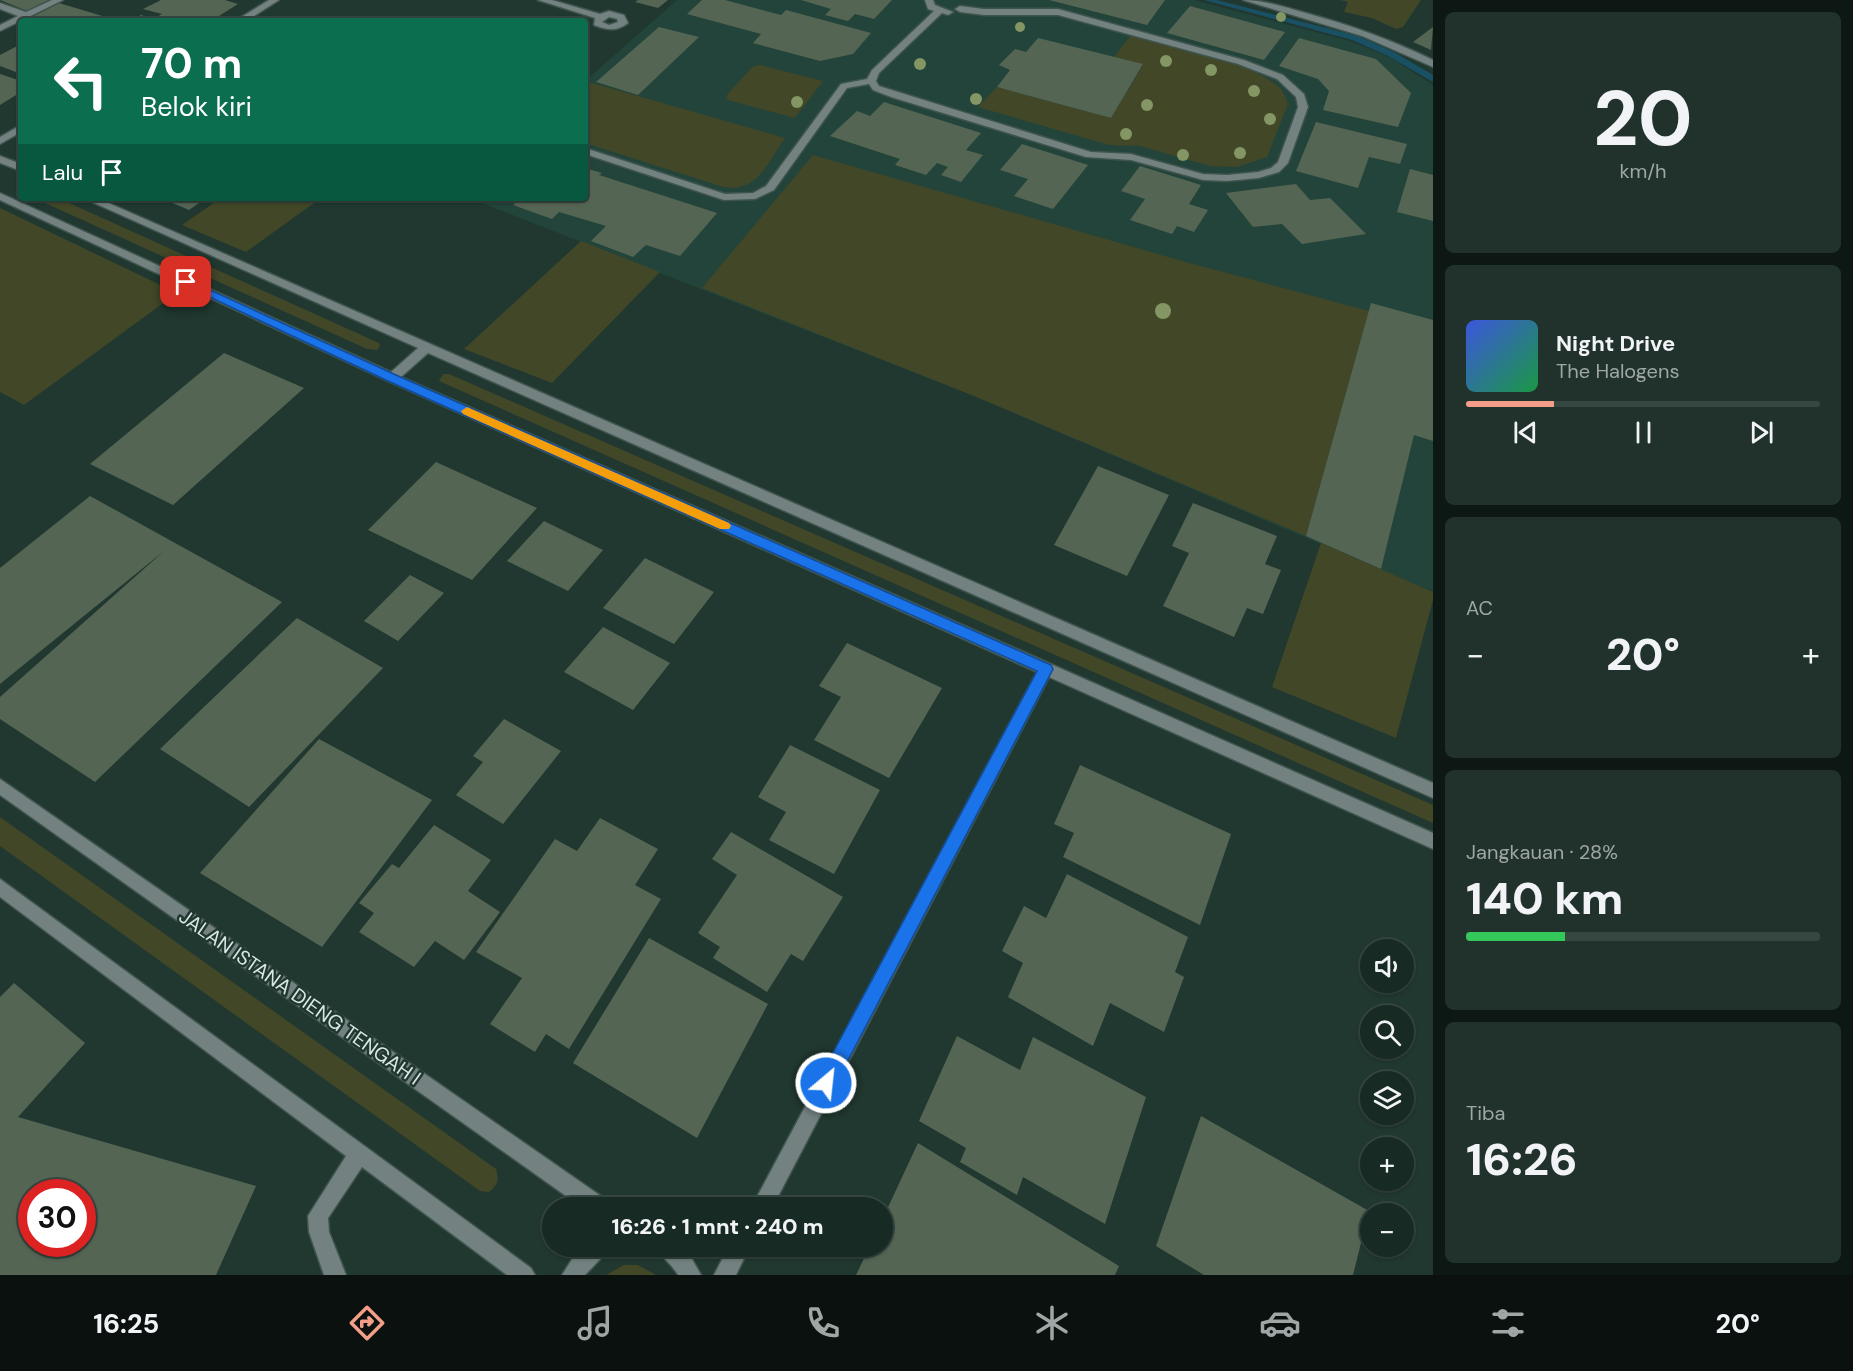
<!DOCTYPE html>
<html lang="id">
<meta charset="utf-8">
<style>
:root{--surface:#182a24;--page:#21322c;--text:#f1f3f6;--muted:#9fa7a6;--line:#364641;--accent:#f49e89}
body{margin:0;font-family:"DM Sans",sans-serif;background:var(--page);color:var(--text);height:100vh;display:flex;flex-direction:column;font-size:22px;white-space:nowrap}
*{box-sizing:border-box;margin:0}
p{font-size:20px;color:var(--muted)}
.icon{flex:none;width:33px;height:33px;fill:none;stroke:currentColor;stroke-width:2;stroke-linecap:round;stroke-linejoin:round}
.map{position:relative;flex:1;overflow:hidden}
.details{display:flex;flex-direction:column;gap:12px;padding:12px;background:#0d1714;width:420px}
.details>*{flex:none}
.guide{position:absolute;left:18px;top:18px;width:570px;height:183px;border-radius:6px;box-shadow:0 2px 4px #0004,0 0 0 2px var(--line);background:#0b6e4f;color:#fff;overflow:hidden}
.buttons{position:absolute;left:1360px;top:939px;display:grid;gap:12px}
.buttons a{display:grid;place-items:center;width:54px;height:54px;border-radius:50%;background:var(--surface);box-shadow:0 2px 4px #0004,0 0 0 2px var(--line);font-size:30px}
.speed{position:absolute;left:18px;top:1179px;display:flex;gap:12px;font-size:30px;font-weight:700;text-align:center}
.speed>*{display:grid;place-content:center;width:78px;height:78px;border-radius:50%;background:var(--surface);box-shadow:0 2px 4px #0004,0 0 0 2px var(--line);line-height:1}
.speed .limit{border:9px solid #d22;background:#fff;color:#111}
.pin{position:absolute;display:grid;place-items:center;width:51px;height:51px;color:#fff;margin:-26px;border-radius:12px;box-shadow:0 3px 9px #0006}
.me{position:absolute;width:66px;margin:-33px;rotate:28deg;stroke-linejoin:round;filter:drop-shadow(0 0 4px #0008)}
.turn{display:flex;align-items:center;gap:21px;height:126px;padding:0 24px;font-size:27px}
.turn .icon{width:78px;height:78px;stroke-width:2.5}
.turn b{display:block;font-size:42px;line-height:51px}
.then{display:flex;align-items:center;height:57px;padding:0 24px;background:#0003;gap:12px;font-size:22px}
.big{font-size:45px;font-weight:800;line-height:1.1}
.details .card{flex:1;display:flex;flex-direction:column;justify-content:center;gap:9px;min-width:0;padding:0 21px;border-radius:9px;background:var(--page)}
.details .dial{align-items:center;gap:0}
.dial b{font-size:78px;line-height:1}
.song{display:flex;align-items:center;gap:18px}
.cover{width:72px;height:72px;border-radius:9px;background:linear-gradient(135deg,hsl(230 70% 55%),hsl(140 70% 35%))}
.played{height:6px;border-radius:3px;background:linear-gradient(90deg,var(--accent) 25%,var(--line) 25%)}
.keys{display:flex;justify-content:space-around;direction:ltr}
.heat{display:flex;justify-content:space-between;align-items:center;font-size:33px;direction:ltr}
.charge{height:9px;border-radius:4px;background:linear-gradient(90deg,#34c759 28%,var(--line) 0)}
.trip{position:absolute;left:542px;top:1197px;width:351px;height:60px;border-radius:30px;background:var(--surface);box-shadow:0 2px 4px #0004,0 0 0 2px var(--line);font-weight:800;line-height:60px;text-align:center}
.tab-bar{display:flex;height:96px;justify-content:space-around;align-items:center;background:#0a110e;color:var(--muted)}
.tab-bar .icon{width:42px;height:42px}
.tab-bar .current{color:var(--accent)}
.tab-bar b{font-size:27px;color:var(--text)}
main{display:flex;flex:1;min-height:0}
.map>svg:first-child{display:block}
.built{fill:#23443a}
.green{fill:#424728}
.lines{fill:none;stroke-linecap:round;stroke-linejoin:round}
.stream{fill:#195064;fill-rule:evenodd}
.building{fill:#556554;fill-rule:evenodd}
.minor-casing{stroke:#3e544d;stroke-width:3}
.minor{fill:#748181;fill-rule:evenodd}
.tree{fill:#839663}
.route{fill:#1a73e8;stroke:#114b97;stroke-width:1.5}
.slow{fill:#f59e0b}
.labels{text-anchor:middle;stroke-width:5;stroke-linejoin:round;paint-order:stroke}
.near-street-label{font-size:20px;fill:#dae8e3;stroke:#203830}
</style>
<main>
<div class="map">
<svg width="1433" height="1275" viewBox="0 0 1433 1275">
<rect width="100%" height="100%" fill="#203830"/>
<path class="built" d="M 677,0 L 1194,0 L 1350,41 L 1391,58 L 1433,85 L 1433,592 L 974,396 L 469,198 L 585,198 L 585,81 Z"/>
<path class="green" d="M 1340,0 L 1421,0 L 1403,27 L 1396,29 L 1372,18 L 1344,12 L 1348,2 Z
M 1131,35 C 1172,47 1249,60 1280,88 C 1284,92 1286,99 1288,104 L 1267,157 L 1237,167 L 1210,166 L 1140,146 L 1109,145 L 978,107 L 997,87 L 1111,118 L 1143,65 L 1114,57 Z
M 760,65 L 823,81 L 795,118 L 728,100 L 726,96 L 752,67 Z
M 585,81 L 785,138 C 767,163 758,193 723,187 L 585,143 Z
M 813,155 L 1182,261 L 1369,311 L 1306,536 L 974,396 L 702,288 Z
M 34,198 L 58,198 L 379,343 L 380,346 L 377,350 L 367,349 Z
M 221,198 L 321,198 L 246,252 L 182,225 Z
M 0,208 L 177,293 L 24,405 L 0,392 Z
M 581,241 L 660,272 L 552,383 L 464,349 Z
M 443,374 L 449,374 L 1433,805 L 1433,823 L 439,381 Z
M 1321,543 L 1433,592 L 1433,600 L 1396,738 L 1272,687 Z
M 0,817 L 496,1169 C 499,1180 498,1185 489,1192 L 480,1191 L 0,846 Z
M 624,1265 L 638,1265 L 656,1275 L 606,1275 Z"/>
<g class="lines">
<path class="stream" d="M 1204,0 L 1217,0 L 1358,36 L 1394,52 L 1433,75 L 1433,82 L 1388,56 L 1352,40 Z"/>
</g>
<path class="building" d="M 0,0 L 55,0 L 30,12 Z
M 161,0 L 225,0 L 238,4 L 211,21 L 184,21 L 173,18 L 179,21 L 131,21 L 141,15 L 153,19 L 162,14 L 143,9 Z
M 638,0 L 668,0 L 658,8 L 635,2 Z
M 702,0 L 725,0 L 781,15 L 786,10 L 871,33 L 853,54 L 820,61 L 753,43 L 761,34 L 687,14 Z
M 801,0 L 892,0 L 874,19 L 855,14 L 848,21 L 825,15 L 831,9 Z
M 1049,0 L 1165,0 L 1147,25 Z
M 59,3 L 109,18 L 104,21 L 24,21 Z
M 1190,6 L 1285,32 L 1264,60 L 1167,33 Z
M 659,27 L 699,37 L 638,95 L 596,82 Z
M 1433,27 L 1431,50 L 1413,42 Z
M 1038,38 L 1143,64 L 1111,118 L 997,87 L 1010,70 L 999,65 L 1015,49 L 1026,52 Z
M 1299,38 L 1376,59 L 1411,93 L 1398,127 L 1323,110 L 1329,91 L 1318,79 L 1279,66 Z
M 21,44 L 21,74 L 0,66 L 0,55 Z
M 0,74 L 21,81 L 21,92 L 0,105 Z
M 884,102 L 981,133 L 966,150 L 983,155 L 961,182 L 941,175 L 948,167 L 937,163 L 926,175 L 895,165 L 900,159 L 830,136 L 857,111 L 870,116 Z
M 1316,122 L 1407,144 L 1400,164 L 1369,157 L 1358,188 L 1296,171 Z
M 1022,144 L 1088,165 L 1053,209 L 1014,196 L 1028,179 L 1000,170 Z
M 1140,166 L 1201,185 L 1189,204 L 1208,210 L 1194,232 L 1177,226 L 1172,234 L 1130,220 L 1145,199 L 1121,191 Z
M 585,168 L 602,173 L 599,175 L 717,213 L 680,256 L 646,245 L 633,257 L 591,241 L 606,226 L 559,212 L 552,219 L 513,205 L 521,198 L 585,198 Z
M 1410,169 L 1433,175 L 1433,221 L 1397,212 Z
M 1296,184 L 1310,200 L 1330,198 L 1366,234 L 1302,244 L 1282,224 L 1253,227 L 1226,193 Z
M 161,198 L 206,198 L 189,210 Z
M 1371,303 L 1433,320 L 1433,441 L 1414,435 L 1381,569 L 1306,536 Z
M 224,353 L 304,388 L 173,505 L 90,464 Z
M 436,462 L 537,508 L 472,580 L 368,530 Z
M 1098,466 L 1169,495 L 1127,576 L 1054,545 Z
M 90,496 L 282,602 L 95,782 L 0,719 L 0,697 L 164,551 L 0,684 L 0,568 Z
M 1193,503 L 1277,536 L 1265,564 L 1281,570 L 1263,614 L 1247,608 L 1234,637 L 1163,606 L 1189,553 L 1172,546 Z
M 544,521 L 603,550 L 568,591 L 507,561 Z
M 645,558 L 714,592 L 674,644 L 603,608 Z
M 410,575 L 444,593 L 398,641 L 364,621 Z
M 297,618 L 383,668 L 249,807 L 160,749 Z
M 603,627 L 670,663 L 633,710 L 564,672 Z
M 847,643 L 942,688 L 889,778 L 814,740 L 841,697 L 819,686 Z
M 504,719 L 561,751 L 503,824 L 456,795 L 483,762 L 473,756 Z
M 319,739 L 432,800 L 322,947 L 200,873 Z
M 790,745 L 880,790 L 834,874 L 769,840 L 786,812 L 758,797 Z
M 1080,765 L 1231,834 L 1200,925 L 1063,857 L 1074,833 L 1054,824 Z
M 600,818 L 658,849 L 635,885 L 661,899 L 569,1049 L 546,1034 L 535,1052 L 490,1024 L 522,978 L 476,952 L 555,839 L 577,851 Z
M 434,825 L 491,860 L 468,891 L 500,912 L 464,960 L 435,941 L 414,967 L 359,932 L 374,913 L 359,903 L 392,864 L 399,868 Z
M 731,832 L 843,897 L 803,961 L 791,954 L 767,992 L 713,958 L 720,947 L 698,933 L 737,875 L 712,859 Z
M 1067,874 L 1188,937 L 1175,972 L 1184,977 L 1164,1032 L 1110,1003 L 1093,1046 L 1008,997 L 1023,963 L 1002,951 L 1024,906 L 1046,918 Z
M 649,938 L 768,1004 L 697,1138 L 573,1063 Z
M 14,983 L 85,1043 L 18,1117 L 256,1186 L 216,1275 L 0,1275 L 0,997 ZM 32,1192 L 82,1192 L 82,1244 L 32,1244 Z
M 957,1036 L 1020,1070 L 1033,1037 L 1146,1097 L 1105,1224 L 1023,1177 L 1017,1195 L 960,1162 L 966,1148 L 919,1121 Z
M 1201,1116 L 1369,1211 L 1353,1275 L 1204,1275 L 1156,1246 Z
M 918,1143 L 1119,1266 L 1115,1275 L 856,1275 L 870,1246 L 882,1246 L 882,1220 Z"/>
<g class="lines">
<g class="minor-casing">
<path id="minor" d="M 52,0 L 63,0 L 0,31 L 0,25 L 18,16 L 0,9 L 0,3 L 26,12 Z
M 269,0 L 279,0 L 246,21 L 235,21 Z
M 538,0 L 552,0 L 600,14 L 609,11 L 624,15 L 628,23 C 616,32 607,30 594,25 L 595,18 ZM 609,17 L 617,19 L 618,22 L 609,25 L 602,22 Z
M 925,0 L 933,0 L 935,5 L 953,12 L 948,15 L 942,13 L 879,73 L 876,81 L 879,86 L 1091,152 L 1131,154 L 1203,174 L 1227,175 L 1258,172 L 1271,168 L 1278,162 L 1298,107 L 1296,97 L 1277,79 L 1238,64 L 1058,15 L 984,15 L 960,12 L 955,9 L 960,6 L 984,9 L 1058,9 L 1244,60 L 1283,75 L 1304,94 L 1308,107 L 1288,163 L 1279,172 L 1259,178 L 1227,181 L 1203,180 L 1131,160 L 1086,157 L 891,97 L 873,90 L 869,84 L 847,88 L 774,190 L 755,199 L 724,200 L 585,154 L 585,148 L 725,194 L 753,193 L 766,186 L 841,84 L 867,79 L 872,70 L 934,11 L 928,9 Z
M 1243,0 C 1264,0 1285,7 1306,13 C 1350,25 1392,40 1433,60 L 1433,67 L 1362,36 Z
M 21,125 L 21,132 L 0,144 L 0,137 Z
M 0,156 L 21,164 L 21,171 L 0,163 Z
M 0,193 L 391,372 L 418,348 L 83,198 L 97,198 L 1433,783 L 1433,798 L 428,353 L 401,377 L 1433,833 L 1433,849 L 1049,677 L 772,1208 L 751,1208 L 1037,672 L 388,381 L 0,200 Z
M 0,779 L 608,1201 L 611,1208 L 583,1208 L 0,795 Z
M 0,879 L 531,1268 L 535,1275 L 507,1275 L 362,1167 L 328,1218 L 329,1232 L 346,1275 L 324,1275 L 309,1232 L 308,1216 L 346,1156 L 0,897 Z
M 583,1246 L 609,1246 L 606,1253 L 585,1275 L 562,1275 L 576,1253 Z
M 656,1246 L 682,1246 L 688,1252 L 701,1275 L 678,1275 C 672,1264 661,1258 656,1246 Z
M 729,1246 L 750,1246 L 736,1275 L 714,1275 Z"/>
</g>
<use href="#minor" class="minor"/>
</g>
<g class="tree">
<circle cx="1281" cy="17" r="5"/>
<circle cx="1020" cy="27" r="5"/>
<circle cx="1166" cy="61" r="6"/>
<circle cx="920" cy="64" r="6"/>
<circle cx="1211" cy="70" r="6"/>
<circle cx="1254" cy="91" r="6"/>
<circle cx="976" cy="99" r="6"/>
<circle cx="797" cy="102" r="6"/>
<circle cx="1147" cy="105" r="6"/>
<circle cx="1270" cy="119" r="6"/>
<circle cx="1126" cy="134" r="6"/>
<circle cx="1240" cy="153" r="6"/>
<circle cx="1183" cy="155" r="6"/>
<circle cx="1163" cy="311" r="8"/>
</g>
<path class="route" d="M 186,279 L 396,375 L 1051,665 L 1053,669 L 1051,673 L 833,1089 L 826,1092 L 820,1089 L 818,1083 L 820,1077 L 1037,671 L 388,381 L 182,284 L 181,282 Z"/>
<path class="slow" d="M 467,407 L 729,523 L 731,526 L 729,529 L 720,529 L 463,414 L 461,411 Z"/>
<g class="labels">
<g class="near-street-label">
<text transform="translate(300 997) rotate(35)" y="7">JALAN ISTANA DIENG TENGAH I</text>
</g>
</g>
</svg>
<div class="buttons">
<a><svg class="icon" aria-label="sound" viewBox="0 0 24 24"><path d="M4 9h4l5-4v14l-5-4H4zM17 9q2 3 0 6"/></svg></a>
<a><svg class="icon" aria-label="search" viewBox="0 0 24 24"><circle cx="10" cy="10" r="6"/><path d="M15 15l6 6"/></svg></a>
<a><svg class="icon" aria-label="layers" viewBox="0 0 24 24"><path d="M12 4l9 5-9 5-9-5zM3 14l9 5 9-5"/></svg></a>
<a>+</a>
<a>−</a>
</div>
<div class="speed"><div class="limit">30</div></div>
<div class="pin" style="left:186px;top:282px;background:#d93025"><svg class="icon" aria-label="arrive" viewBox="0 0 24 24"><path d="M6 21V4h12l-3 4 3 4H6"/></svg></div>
<svg class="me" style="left:826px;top:1083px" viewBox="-20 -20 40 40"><circle r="17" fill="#1a73e8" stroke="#fff" stroke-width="3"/><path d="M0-11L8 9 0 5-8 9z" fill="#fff"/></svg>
<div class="trip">16:26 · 1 mnt · 240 m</div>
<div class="guide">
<div class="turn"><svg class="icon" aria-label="left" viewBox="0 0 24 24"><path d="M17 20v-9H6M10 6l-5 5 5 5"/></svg><div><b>70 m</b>Belok kiri</div></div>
<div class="then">Lalu<svg class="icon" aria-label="arrive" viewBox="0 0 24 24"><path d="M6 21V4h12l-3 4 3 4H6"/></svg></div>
</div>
</div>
<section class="details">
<div class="card dial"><b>20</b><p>km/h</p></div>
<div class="card">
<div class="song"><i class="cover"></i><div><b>Night Drive</b><p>The Halogens</p></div></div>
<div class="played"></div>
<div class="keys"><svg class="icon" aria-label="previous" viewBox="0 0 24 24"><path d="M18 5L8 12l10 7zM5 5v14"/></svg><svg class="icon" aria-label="pause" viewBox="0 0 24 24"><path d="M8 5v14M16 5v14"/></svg><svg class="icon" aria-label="next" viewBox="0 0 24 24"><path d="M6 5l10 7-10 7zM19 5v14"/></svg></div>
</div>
<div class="card"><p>AC</p>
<div class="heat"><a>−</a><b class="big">20°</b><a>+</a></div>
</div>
<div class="card"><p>Jangkauan · 28%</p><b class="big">140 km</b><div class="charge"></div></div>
<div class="card"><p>Tiba</p><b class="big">16:26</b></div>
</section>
</main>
<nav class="tab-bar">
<b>16:25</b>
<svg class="icon current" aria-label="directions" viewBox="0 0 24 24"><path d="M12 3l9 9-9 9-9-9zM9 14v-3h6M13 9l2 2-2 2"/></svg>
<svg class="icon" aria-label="music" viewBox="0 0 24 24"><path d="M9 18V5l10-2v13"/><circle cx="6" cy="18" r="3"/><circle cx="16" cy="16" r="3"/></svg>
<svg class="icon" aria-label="phone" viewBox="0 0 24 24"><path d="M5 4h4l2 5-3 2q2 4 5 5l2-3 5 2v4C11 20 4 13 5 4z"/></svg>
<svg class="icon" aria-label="climate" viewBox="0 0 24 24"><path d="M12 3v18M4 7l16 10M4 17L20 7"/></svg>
<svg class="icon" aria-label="car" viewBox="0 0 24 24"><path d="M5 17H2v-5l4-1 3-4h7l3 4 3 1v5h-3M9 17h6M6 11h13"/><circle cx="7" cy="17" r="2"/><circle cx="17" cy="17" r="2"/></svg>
<svg class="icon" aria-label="filters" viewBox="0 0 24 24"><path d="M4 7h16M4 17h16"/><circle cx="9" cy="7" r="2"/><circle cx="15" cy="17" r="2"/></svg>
<b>20°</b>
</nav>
